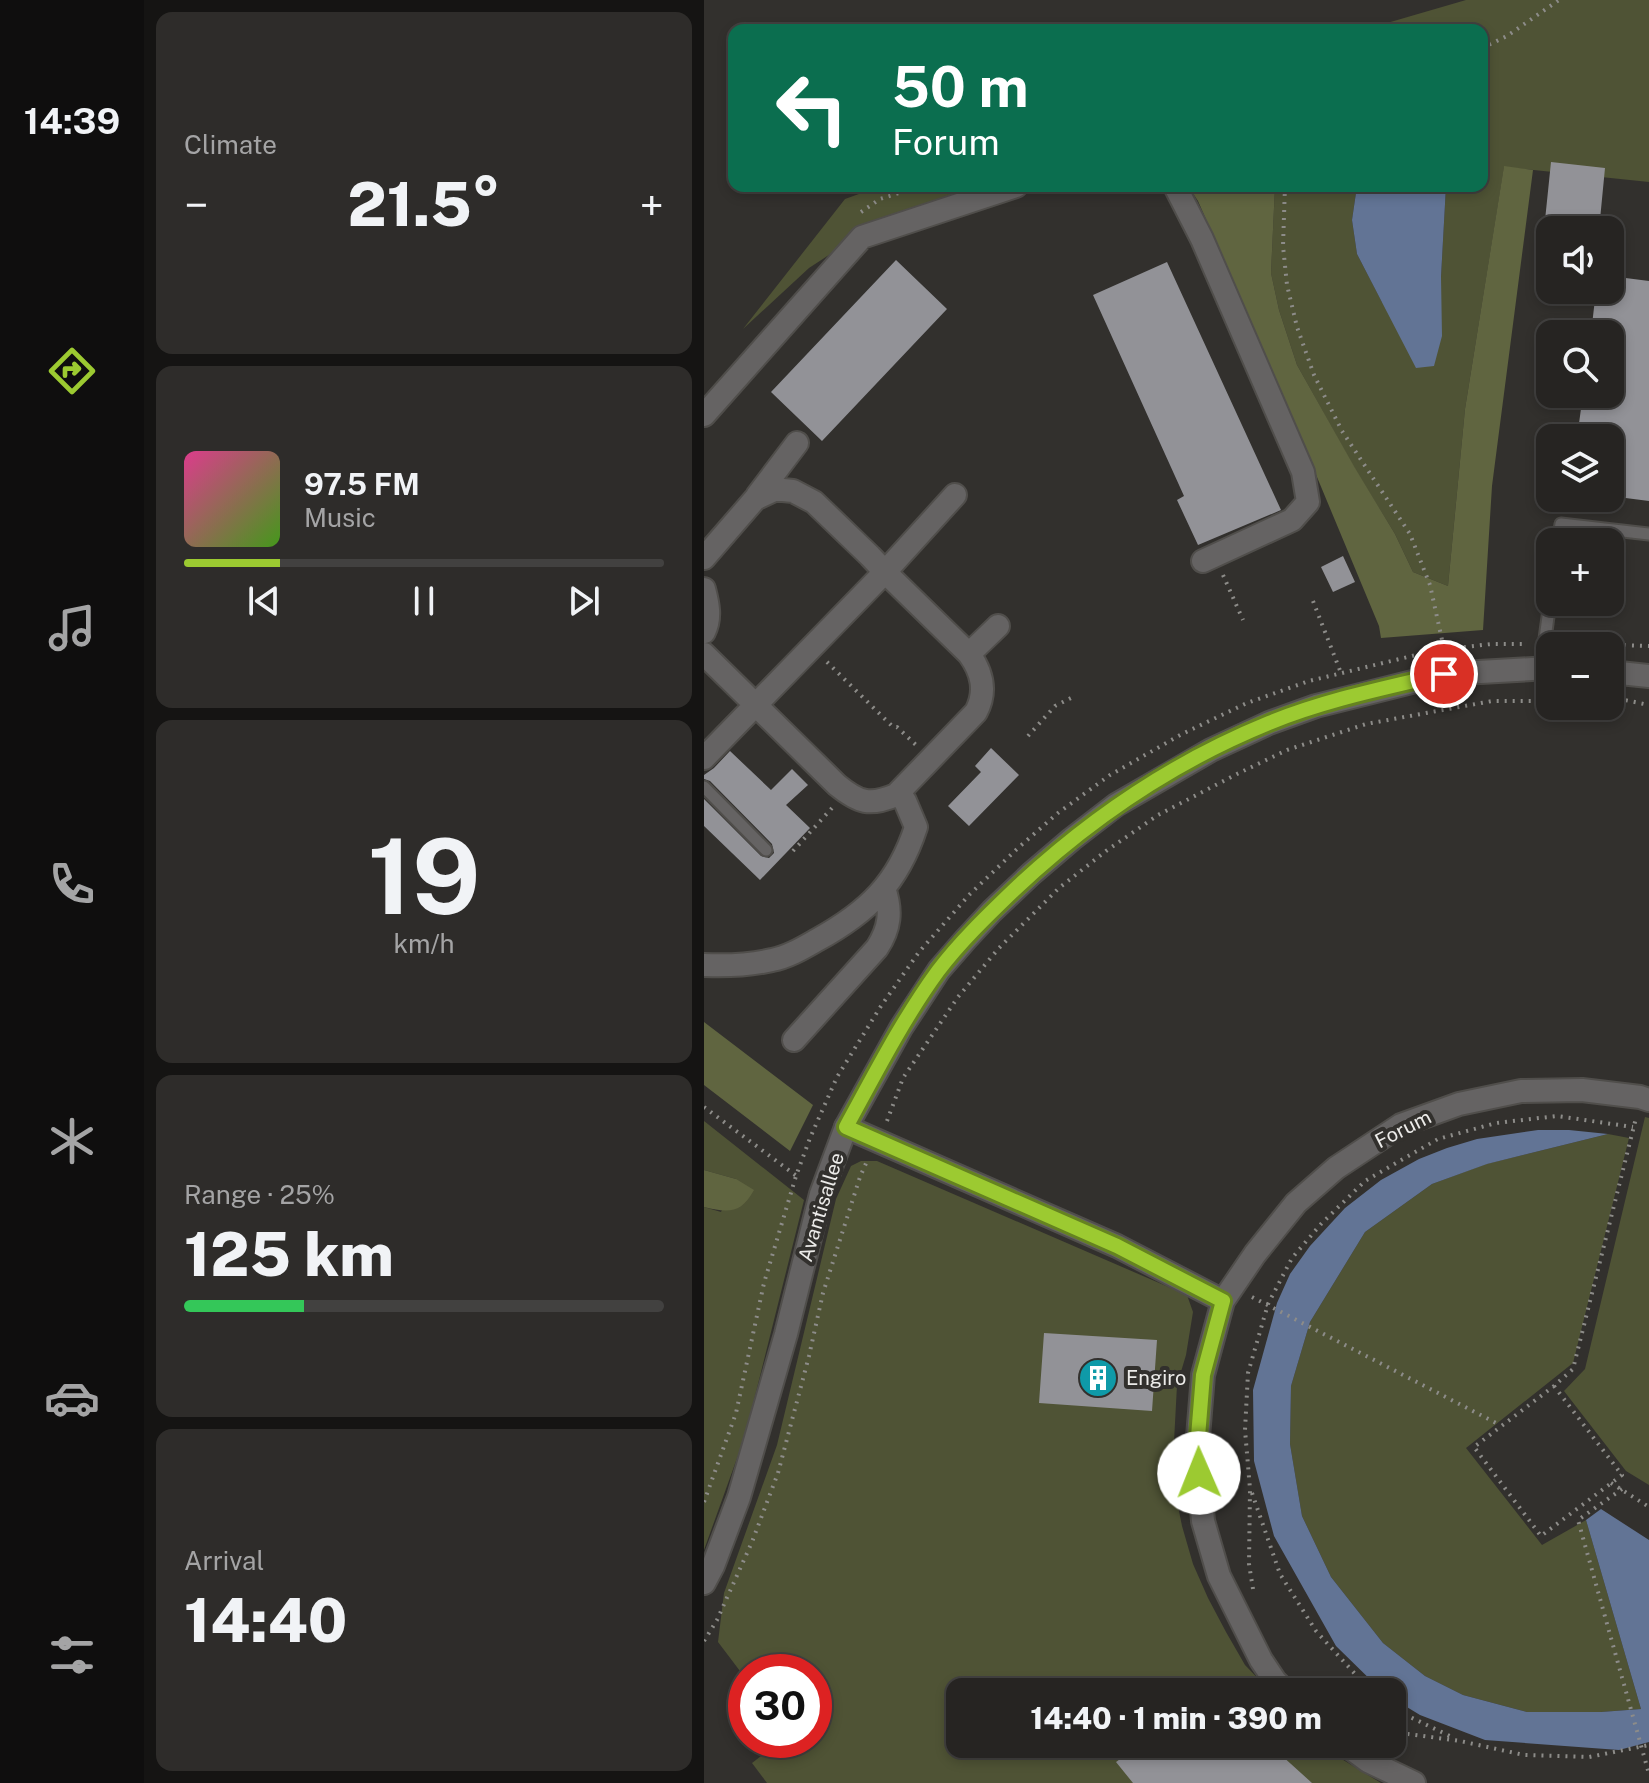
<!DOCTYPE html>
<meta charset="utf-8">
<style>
:root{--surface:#262422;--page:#2e2c2a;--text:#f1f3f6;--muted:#a4a4a5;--line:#424140;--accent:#9cca31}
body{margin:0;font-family:"Public Sans",sans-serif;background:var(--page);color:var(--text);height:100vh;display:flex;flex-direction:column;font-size:30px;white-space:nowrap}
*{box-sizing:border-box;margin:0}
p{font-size:26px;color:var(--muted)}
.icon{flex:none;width:44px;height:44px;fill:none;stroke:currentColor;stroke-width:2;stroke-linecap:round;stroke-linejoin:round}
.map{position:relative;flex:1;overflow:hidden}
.side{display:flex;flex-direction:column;gap:12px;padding:12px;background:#151413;width:560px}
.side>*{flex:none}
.hud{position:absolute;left:24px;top:24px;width:760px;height:168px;border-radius:16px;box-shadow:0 4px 12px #0003,0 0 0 2px var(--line);background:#0b6e4f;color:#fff;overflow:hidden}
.tools{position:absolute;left:832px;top:216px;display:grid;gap:16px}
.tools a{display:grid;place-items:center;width:88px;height:88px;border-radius:16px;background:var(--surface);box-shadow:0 4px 12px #0003,0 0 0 2px var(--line);font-size:40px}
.speed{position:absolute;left:24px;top:1654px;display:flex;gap:16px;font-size:40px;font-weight:700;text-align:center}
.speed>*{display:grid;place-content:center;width:104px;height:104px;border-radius:50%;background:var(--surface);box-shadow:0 4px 12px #0003,0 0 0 2px var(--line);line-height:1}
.speed .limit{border:12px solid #d22;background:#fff;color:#111}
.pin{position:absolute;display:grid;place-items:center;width:68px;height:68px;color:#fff;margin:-34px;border:4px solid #fff;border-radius:50%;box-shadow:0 2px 8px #0007}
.me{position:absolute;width:88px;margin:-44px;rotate:359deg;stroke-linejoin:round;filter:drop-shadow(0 0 6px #0008)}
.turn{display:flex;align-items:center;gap:28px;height:168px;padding:0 32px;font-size:36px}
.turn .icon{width:104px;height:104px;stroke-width:2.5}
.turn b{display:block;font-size:56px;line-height:68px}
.big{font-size:60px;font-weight:800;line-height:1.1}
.side .tile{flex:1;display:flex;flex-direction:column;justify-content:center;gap:12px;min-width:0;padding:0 28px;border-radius:16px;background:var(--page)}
.side .dial{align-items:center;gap:0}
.dial b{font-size:104px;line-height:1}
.song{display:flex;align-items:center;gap:24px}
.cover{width:96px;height:96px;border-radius:12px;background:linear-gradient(135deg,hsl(330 70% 55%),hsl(100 70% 35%))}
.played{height:8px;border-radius:4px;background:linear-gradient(90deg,var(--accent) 20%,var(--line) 20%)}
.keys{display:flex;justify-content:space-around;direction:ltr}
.heat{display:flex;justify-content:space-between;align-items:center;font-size:44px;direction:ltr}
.charge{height:12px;border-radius:6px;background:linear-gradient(90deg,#34c759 25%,var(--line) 0)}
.trip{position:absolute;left:242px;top:1678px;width:460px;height:80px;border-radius:16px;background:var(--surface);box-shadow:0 4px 12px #0003,0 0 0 2px var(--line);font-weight:800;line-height:80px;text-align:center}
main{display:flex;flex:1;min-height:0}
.tabs{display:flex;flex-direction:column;width:144px;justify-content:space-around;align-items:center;background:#0f0e0e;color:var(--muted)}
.tabs .icon{width:56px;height:56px}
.tabs .on{color:var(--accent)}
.tabs b{font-size:36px;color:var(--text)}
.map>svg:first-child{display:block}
.green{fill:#4f5335}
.forest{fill:#606540}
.water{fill:#627495}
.building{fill:#929297}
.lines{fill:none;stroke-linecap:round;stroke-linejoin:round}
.service-casing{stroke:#504e4b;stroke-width:15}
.minor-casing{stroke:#504e4b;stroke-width:26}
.tertiary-casing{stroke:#504e4b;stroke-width:26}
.path{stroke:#8d8c89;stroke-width:4;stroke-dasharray:2 6;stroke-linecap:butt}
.service{stroke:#656363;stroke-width:11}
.minor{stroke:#656363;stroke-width:22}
.tertiary{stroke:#656363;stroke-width:22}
.route-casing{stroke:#658320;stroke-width:20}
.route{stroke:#9cca31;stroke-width:14}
.labels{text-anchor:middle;stroke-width:8;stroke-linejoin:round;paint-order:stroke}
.street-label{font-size:20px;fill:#ecebe9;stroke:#32302d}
.poi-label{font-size:20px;fill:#ecebe9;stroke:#32302d;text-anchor:start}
</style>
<main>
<nav class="tabs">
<b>14:39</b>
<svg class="icon on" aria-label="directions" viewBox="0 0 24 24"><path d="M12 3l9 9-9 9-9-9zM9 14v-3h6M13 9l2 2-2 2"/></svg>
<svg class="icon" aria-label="music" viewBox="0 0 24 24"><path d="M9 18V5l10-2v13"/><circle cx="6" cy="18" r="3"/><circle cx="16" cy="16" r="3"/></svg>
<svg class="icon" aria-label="phone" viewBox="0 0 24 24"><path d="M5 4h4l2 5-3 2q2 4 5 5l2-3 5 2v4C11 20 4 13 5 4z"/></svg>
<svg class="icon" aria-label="climate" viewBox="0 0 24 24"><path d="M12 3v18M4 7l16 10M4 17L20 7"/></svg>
<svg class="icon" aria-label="car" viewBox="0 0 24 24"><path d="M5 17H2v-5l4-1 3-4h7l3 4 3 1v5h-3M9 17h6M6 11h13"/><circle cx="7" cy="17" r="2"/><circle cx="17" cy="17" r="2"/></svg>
<svg class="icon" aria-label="filters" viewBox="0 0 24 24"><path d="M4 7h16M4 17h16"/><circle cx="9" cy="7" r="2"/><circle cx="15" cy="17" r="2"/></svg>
</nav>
<section class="side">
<div class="tile"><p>Climate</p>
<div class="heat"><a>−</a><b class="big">21.5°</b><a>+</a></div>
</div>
<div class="tile">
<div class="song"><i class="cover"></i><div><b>97.5 FM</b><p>Music</p></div></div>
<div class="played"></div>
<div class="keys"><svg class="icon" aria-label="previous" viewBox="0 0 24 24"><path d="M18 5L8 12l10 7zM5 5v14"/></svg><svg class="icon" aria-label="pause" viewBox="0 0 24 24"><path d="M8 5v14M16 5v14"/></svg><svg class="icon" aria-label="next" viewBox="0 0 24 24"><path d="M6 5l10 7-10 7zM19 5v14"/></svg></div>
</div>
<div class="tile dial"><b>19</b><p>km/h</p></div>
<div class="tile"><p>Range · 25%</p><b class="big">125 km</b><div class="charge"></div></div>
<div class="tile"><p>Arrival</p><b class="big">14:40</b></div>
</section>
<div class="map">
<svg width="945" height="1783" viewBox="0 0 945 1783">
<rect width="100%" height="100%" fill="#32302d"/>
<path class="green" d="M 762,0 L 945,0 L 945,182 L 800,167 L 761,409 L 744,586 L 709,572 L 691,534 L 651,469 L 593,365 L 575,310 L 567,273 L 571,186 L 653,186 L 648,220 L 653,254 L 678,302 L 737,277 L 742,186 L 778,186 L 778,30 L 659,30 Z
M 177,186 L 289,186 L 177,221 L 105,268 L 39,329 L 141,199 Z
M 941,1117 L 945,1118 L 945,1485 L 922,1471 L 860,1391 L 881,1369 Z
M 0,1121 L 100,1200 L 41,1436 L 0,1550 L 0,1207 L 17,1212 L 32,1179 L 0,1170 Z
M 904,1134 L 925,1138 L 869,1363 L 762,1448 L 838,1545 L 882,1520 L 937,1709 L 897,1712 L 823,1712 L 759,1695 L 721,1676 L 679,1643 L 627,1577 L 598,1516 L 586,1444 L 587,1386 L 606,1322 L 661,1232 L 728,1184 L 782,1164 Z
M 157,1161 L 173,1161 L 483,1295 L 489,1312 L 482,1355 L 473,1385 L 469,1461 L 472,1496 L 478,1526 L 489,1564 L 504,1598 L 522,1632 L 541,1665 L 567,1692 L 256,1692 L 256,1744 L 619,1744 L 636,1758 L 677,1783 L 63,1783 L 48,1763 L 78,1740 L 110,1740 L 110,1672 L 42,1672 L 42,1679 L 14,1642 L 20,1593 L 73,1445 L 132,1199 L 147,1166 Z"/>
<path class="forest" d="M 800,166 L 829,170 L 788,486 L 779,630 L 677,638 L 675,626 L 588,417 L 494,201 L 484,186 L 571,186 L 567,273 L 575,310 L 593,365 L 651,468 L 691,534 L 709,572 L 744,586 L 761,409 Z
M 0,1022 L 109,1105 L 86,1151 L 0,1085 Z
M 0,1170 L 32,1179 L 50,1190 C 37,1214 24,1213 0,1207 Z"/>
<path class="water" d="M 653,186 L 742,186 L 737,277 L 738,336 L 730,366 L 712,368 L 653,254 L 648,220 Z
M 834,1130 L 865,1130 L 904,1134 L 783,1164 L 728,1184 L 661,1232 L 606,1322 L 587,1386 L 586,1444 L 598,1516 L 627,1577 L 679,1643 L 721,1676 L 759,1695 L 823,1712 L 897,1712 L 937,1709 L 882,1520 L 897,1509 L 945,1540 L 945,1742 L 915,1750 L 781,1740 L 716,1715 L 688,1698 L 688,1692 L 679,1692 L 632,1646 L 570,1536 L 550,1461 L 549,1390 L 573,1303 L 586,1274 L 606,1246 L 641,1208 L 677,1180 L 715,1159 L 743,1148 L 773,1139 Z"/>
<path class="building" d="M 847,162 L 901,168 L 895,230 L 840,230 Z
M 192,260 L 243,309 L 118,441 L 67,392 Z
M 463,262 L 577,510 L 494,545 L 473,500 L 480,496 L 389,295 Z
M 906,276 L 945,281 L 945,501 L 906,496 L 906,438 L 873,438 L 879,394 L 906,394 L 906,334 L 887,334 L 892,290 L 906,290 Z
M 639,556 L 651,582 L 629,592 L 617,567 Z
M 287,748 L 315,775 L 265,826 L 244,806 L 277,772 L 271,766 Z
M 26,751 L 67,790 L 88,769 L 104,785 L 82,805 L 106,828 L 56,880 L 0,826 L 0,799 L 57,856 L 65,858 L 70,853 L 68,844 L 6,781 L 0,779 L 0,775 L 10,768 Z
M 340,1333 L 453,1340 L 448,1411 L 335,1403 Z
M 437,1744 L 565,1744 L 608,1783 L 429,1783 L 412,1762 Z"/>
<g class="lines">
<g class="service-casing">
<path id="service" d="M 854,542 L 857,524 L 945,534
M 837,668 L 846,602
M 0,787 L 62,850"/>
</g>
<g class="minor-casing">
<path id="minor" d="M 471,186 L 498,239 L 599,472 L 604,502 L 588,520 L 499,561
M 0,415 L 158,237 L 312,186
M 53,496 L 93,443
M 0,558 L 51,499 L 70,490 L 79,490 L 89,491 L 110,502 L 166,556 L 181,572 L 251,495
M 0,589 C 4,604 7,618 0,632
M 0,654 L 133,785 C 155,803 166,806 192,795 L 272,712 C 283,691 278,672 265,654 L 181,572 C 121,634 60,696 0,758
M 265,654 L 294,626
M 0,965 C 22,966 46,965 68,960 C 84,957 99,948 113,940 C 164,912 194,883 212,827 L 201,801 L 195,792
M 90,1040 L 173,948 C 186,928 188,911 180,888
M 142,1127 L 413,1246 L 519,1301
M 582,1692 L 571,1681 L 557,1660 L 515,1576 L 499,1521 L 493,1449 L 499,1375 L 519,1301 L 551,1254 L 592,1203 L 632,1168 L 697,1125 L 755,1104 L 817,1091 L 878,1090 L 936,1097 L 945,1100
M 641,1744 L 664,1761 L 710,1783"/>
</g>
<g class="tertiary-casing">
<path id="tertiary" d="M 906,672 L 945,676
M 0,1583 L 9,1566 L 35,1497 L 82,1334 L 117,1194 L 142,1127 L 197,1028 L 235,970 L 262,939 L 288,911 L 327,874 L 368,839 L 412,805 L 507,750 L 565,723 L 612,706 L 740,674 L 846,668"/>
</g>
<path class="path" d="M 778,48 L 803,36 L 855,0
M 581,186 L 579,246 L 583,285 L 593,327 L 610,375 L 638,431 L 706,534 L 726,585 L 740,649
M 157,212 L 176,199 L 217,186
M 519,575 L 539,620
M 609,601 L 637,673
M 856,643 L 945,646
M 752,648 L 787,644 L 823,644
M 123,662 L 189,727 L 193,727 L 212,745
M 906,700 L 916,699 L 945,705
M 324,736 L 351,706 L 369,697
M 89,851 L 128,808
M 0,1107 L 94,1177
M 183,1121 L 199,1078 L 254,997 L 295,948 L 355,888 L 402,851 L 454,815 L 533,774 L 583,750 L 662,724 L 788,701 L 846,701
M 548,1297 L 796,1425
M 850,1386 L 918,1475 L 837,1536 L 770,1447 L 850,1386 L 869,1369 L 932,1118
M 907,1483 L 945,1507
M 918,1489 L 874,1520 L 945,1774
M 548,1493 L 576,1574 L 612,1631 L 661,1685 L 670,1692
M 0,1502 L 32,1413 L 60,1283 L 92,1176 L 106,1138 L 133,1077 L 177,1006 L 215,952 L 266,894 L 314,848 L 354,813 L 406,775 L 478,734 L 543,703 L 605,681 L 712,655
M 549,1589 L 545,1564 L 546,1489 L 541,1430 L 544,1373 L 564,1304 L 588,1258 L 617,1224 L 661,1181 L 734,1139 L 792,1123 L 853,1116 L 929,1127
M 0,1641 L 13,1620 L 48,1542 L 74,1473 L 105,1356 L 119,1293 L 156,1177 L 163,1161
M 688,1704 L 704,1716 L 750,1738
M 688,1730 L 697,1733 L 756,1741 L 820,1755 L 885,1757 L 945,1745"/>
<use href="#service" class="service"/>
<use href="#minor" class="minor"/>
<use href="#tertiary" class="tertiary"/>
</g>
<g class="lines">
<g class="route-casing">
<path id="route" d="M 495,1473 L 493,1449 L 499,1375 L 519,1301 L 413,1246 L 142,1127 C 171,1074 199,1019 234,971 C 256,942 283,916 309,891 C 384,820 469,762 565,723 C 621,700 681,688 740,674"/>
</g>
<use href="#route" class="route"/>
</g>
<defs>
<g id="building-disc" transform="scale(2)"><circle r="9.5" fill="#0f9aa8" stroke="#32302d"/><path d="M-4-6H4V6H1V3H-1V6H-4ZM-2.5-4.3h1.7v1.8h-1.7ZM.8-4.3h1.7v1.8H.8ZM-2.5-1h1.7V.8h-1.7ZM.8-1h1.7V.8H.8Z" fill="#fff"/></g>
</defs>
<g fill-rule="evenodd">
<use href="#building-disc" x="394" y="1378"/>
</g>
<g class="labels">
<g class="street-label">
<text transform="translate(699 1129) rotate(-27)" y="7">Forum</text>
<text transform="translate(117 1207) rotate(-73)" y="7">Avantisallee</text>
</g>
<g class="poi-label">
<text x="422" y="1385">Engiro</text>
</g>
</g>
</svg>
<div class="tools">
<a><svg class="icon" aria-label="sound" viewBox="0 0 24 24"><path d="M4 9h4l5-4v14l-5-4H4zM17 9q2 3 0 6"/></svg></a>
<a><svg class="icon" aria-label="search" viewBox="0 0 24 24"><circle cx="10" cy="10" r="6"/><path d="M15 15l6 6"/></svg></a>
<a><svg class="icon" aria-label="layers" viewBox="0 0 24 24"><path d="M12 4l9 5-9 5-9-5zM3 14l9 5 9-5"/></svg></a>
<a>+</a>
<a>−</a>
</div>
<div class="speed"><div class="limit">30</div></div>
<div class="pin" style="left:740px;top:674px;background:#d93025"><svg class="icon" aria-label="arrive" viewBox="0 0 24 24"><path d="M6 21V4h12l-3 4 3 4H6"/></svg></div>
<svg class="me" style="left:495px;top:1473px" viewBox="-20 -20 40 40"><circle r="19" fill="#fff"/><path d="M0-13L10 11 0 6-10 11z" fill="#9cca31"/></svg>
<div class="trip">14:40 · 1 min · 390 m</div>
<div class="hud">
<div class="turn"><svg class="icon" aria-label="left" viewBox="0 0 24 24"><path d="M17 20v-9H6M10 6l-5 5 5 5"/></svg><div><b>50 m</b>Forum</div></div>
</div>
</div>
</main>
